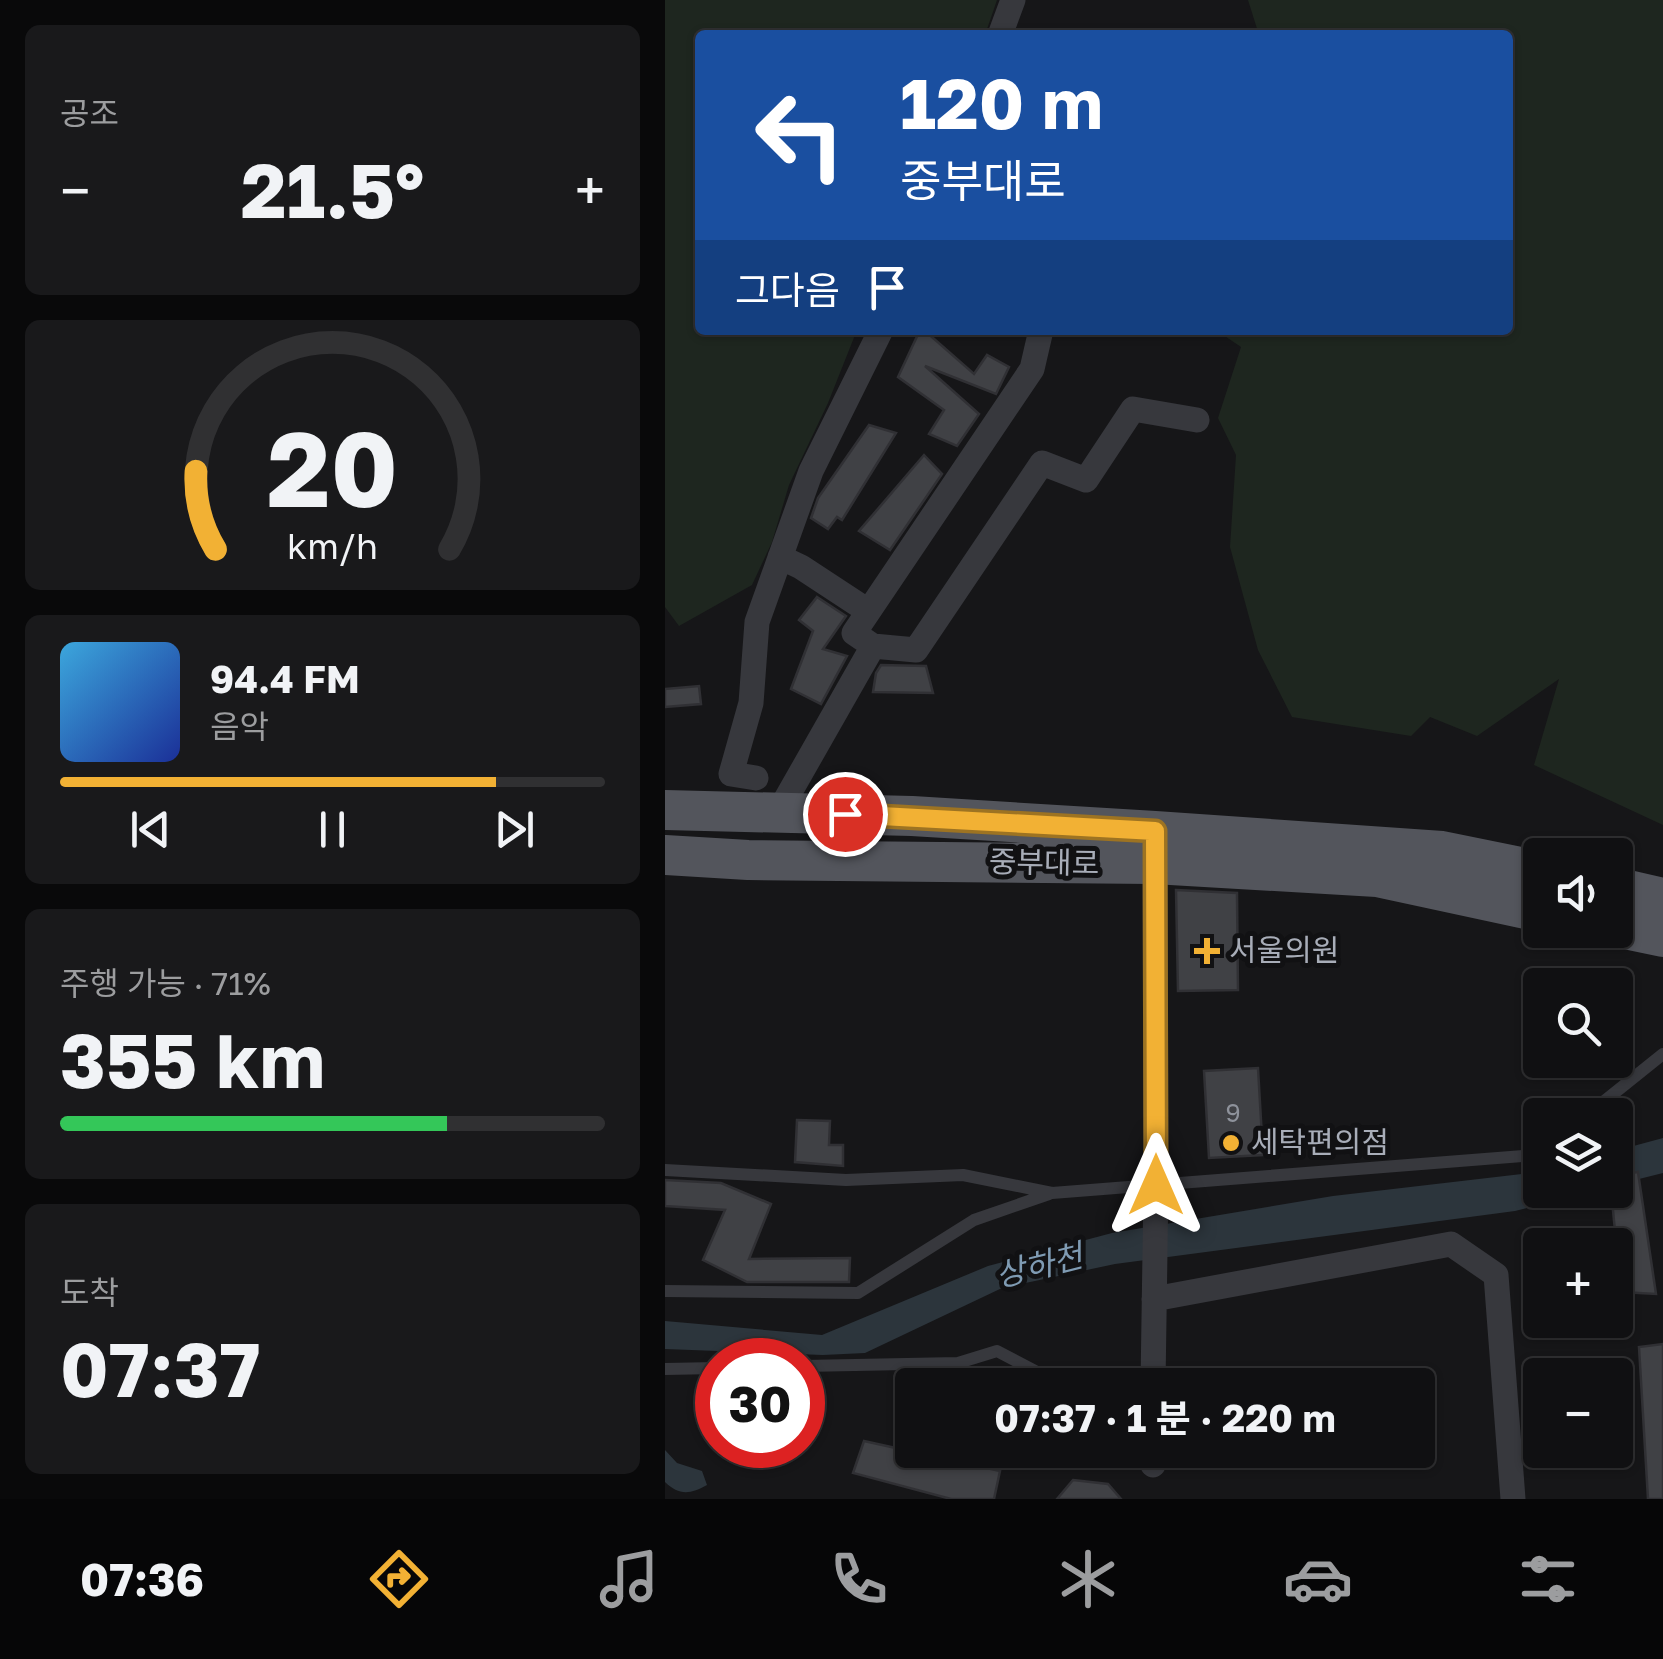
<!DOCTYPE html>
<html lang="ko">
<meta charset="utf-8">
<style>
:root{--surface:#101012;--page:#19191b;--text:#f1f3f6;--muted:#9c9d9f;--line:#303032;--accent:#f2b134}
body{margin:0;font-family:"Golos Text","Noto Sans KR",sans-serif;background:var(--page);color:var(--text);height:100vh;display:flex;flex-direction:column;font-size:38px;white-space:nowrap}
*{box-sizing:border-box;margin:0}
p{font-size:32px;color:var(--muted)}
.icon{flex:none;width:55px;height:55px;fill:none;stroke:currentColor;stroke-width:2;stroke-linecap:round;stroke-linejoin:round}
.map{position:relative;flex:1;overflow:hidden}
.drawer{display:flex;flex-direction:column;gap:25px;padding:25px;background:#09090a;width:665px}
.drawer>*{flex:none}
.banner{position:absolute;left:30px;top:30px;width:818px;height:305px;border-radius:10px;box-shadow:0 2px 8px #0004,0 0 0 2px var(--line);background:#1a4fa0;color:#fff;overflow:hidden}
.controls{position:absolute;left:858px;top:838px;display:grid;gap:20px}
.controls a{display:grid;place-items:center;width:110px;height:110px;border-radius:10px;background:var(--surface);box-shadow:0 2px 8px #0004,0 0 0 2px var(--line);font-size:50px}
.speed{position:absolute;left:30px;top:1338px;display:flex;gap:20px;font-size:50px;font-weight:700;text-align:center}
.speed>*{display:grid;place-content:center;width:130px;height:130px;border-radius:50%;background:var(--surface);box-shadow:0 2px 8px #0004,0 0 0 2px var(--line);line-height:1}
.speed .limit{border:15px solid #d22;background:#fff;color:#111}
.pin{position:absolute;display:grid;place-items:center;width:85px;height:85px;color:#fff;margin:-42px;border:5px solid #fff;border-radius:50%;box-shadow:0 2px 10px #0007}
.me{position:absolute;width:110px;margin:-55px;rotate:0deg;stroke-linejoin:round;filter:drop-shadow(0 0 8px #0008)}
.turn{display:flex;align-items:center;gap:35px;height:210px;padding:0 40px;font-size:45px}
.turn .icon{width:130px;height:130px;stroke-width:2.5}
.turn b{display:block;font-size:70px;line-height:85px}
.then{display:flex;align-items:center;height:95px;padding:0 40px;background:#0003;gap:20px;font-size:38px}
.big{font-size:75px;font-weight:700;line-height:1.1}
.drawer .card{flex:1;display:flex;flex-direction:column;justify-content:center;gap:15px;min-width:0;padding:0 35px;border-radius:15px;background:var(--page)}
.drawer .dial{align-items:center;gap:0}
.dial svg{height:260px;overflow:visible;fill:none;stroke:var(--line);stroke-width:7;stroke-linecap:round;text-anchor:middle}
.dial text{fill:var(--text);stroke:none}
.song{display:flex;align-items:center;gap:30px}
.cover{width:120px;height:120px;border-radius:15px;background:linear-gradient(135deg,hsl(200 70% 55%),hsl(230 70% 35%))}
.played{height:10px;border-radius:5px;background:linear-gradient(90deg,var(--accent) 80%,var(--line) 80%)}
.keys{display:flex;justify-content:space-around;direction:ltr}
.heat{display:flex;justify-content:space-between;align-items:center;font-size:55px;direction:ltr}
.charge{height:15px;border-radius:8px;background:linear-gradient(90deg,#34c759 71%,var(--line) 0)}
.trip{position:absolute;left:230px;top:1368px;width:540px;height:100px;border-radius:10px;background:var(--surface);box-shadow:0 2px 8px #0004,0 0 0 2px var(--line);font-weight:700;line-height:100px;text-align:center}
.tab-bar{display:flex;height:160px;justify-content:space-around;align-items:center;background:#060607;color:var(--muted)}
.tab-bar .icon{width:70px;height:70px}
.tab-bar .on{color:var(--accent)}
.tab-bar b{font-size:45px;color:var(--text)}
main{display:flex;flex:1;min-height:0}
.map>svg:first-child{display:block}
.green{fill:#1e261f}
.water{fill:#2c353c}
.building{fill:#404145;stroke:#303034;stroke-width:2.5}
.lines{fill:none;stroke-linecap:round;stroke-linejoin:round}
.service{stroke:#37383d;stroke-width:12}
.minor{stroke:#37383d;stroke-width:25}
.primary{stroke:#53555c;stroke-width:40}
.route-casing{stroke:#9d7322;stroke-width:25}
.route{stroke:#f2b134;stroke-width:18}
.poi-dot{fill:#f2b134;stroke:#111113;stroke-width:4}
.labels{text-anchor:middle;stroke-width:10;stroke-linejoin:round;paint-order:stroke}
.number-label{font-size:25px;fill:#8e929b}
.street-label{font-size:30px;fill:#a8adb8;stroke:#111113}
.poi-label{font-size:30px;fill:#a8adb8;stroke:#111113;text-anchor:start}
.water-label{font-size:32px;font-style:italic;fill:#7f9bb3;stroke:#111113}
</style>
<main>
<section class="drawer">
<div class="card"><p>공조</p>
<div class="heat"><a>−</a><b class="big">21.5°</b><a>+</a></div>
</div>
<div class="card dial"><svg viewBox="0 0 100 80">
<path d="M14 69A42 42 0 1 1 86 69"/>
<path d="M14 69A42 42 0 0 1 8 45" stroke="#f2b134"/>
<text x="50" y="56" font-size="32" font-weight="700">20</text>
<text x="50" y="72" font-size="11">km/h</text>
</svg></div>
<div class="card">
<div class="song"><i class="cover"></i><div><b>94.4 FM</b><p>음악</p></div></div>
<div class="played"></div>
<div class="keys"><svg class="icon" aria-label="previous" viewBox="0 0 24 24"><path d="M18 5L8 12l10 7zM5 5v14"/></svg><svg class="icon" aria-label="pause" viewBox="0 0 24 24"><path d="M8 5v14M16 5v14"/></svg><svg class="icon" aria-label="next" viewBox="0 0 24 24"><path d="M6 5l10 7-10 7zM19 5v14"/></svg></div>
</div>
<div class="card"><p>주행 가능 · 71%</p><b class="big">355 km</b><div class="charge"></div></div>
<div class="card"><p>도착</p><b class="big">07:37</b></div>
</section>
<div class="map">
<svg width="998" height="1499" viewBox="0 0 998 1499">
<rect width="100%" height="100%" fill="#161618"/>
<path class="green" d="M 0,0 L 332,0 L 320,35 L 35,35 L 35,330 L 192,330 L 163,403 L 124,485 L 107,542 L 87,585 L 14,626 L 0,607 Z
M 583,0 L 998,0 L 998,825 L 869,765 L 894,679 L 812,736 L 765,717 L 746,736 L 627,717 L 593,650 L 565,547 L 571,455 L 553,418 L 576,347 L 551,330 L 842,330 L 842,35 L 594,35 Z"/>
<path class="water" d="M 998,1138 L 998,1173 L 950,1185 L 950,1151 Z
M 875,1172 L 875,1190 L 932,1190 L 850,1211 L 450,1264 L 337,1288 L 200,1353 L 158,1355 L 0,1349 L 0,1321 L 157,1335 L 323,1266 L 447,1233 L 668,1196 Z
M 0,1450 L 12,1463 L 37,1471 L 42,1485 C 26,1494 14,1496 0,1482 Z"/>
<path class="building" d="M 255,330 L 259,330 L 309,374 L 322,355 L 344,367 L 331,394 L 260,366 L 314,414 L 292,446 L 264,434 L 279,410 L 233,377 Z
M 204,425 L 231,433 L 177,520 L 172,517 L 163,529 L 146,518 L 153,498 Z
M 259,455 L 277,474 L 225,550 L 194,531 Z
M 152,597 L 181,616 L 158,649 L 182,656 L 156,704 L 126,689 L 148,631 L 134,620 Z
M 216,665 L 261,666 L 268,693 L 208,692 L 211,673 Z
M 34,686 L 36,704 L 0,707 L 0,689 Z
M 511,890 L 572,893 L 573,990 L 513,991 Z
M 593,1068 L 598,1155 L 544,1158 L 539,1071 Z
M 132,1120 L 165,1121 L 164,1145 L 178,1145 L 178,1166 L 130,1162 Z
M 973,1172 L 991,1294 L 956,1292 L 946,1190 L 950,1190 L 950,1175 Z
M 0,1180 L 56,1183 L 106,1204 L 84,1259 L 185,1258 L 184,1282 L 82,1282 L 38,1260 L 60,1210 L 0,1206 Z
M 998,1344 L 998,1499 L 983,1499 L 974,1347 Z
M 199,1441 L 335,1471 L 329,1499 L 286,1499 L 188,1473 Z
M 408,1480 L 443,1484 L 456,1499 L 392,1499 Z"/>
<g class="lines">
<path class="service" d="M 922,1115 L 998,1054
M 0,1170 L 181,1180 L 298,1175 L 387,1193 L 871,1155 L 875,1152
M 0,1291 L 193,1293 L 309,1220 L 384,1194
M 138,1366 L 293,1363 L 332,1351 L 397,1385
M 0,1369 L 52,1368"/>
<path class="minor" d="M 335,35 L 348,0
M 376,330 L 367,369 L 189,633 L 208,646 L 251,650 L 377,463 L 421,480 L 468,409 L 532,420
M 115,557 L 136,567 L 203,611
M 91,778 L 66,774 L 86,703 L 92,622 L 146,471 L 216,330
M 113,813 L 208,646
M 489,1299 L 786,1244 L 831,1275 L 848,1499
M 488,1385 L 491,1185 L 490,851
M 488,1450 L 488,1465"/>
<path class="primary" d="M 0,810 L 247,816 L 490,831 L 777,851 L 875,871
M 0,855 L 83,860 L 489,864 L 712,877 L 875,912
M 950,887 L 998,898
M 950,927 L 998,937"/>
</g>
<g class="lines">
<g class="route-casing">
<path id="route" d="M 180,814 L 490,831 L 491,1185"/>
</g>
<use href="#route" class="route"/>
</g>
<g class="poi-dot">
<path d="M537 936h10v10h10v10h-10v10h-10v-10h-10v-10h10z"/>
<circle cx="566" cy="1143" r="10"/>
</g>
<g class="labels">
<g class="number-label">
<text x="568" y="1122">9</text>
</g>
<g class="street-label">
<text transform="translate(379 863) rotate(1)" y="10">중부대로</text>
</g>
<g class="poi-label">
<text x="564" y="961">서울의원</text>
<text x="586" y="1153">세탁편의점</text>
</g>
<g class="water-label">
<text transform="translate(374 1266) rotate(-14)" y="11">상하천</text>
</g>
</g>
</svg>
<div class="controls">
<a><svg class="icon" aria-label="sound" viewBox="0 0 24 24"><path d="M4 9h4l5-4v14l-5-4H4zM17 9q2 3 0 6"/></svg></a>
<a><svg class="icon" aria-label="search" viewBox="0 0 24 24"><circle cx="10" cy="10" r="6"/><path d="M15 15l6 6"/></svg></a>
<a><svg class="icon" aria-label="layers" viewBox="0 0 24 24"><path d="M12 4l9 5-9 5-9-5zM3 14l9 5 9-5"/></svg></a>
<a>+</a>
<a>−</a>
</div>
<div class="speed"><div class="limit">30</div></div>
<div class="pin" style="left:180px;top:814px;background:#d93025"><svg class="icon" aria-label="arrive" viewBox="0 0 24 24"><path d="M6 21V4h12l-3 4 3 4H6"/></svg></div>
<svg class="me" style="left:491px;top:1185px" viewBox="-20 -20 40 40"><path d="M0-17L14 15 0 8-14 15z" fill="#f2b134" stroke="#fff" stroke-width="4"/></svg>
<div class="trip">07:37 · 1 분 · 220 m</div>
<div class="banner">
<div class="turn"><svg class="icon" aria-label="left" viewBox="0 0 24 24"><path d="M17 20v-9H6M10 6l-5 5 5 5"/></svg><div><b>120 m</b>중부대로</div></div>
<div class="then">그다음<svg class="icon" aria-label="arrive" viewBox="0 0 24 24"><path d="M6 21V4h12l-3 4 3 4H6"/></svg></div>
</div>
</div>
</main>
<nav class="tab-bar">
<b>07:36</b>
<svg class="icon on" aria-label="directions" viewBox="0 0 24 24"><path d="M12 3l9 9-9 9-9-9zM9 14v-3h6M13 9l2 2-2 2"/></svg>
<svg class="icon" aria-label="music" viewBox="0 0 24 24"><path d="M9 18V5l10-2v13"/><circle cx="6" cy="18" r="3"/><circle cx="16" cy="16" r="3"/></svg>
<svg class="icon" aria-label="phone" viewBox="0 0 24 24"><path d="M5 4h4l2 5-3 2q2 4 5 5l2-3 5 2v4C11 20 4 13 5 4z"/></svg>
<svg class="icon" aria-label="climate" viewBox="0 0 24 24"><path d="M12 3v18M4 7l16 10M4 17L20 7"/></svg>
<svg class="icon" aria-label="car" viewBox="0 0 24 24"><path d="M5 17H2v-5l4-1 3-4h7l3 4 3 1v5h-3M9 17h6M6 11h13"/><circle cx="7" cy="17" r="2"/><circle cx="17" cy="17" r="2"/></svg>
<svg class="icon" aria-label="filters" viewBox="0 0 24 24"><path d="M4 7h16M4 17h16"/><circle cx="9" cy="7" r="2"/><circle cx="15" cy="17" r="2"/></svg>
</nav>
